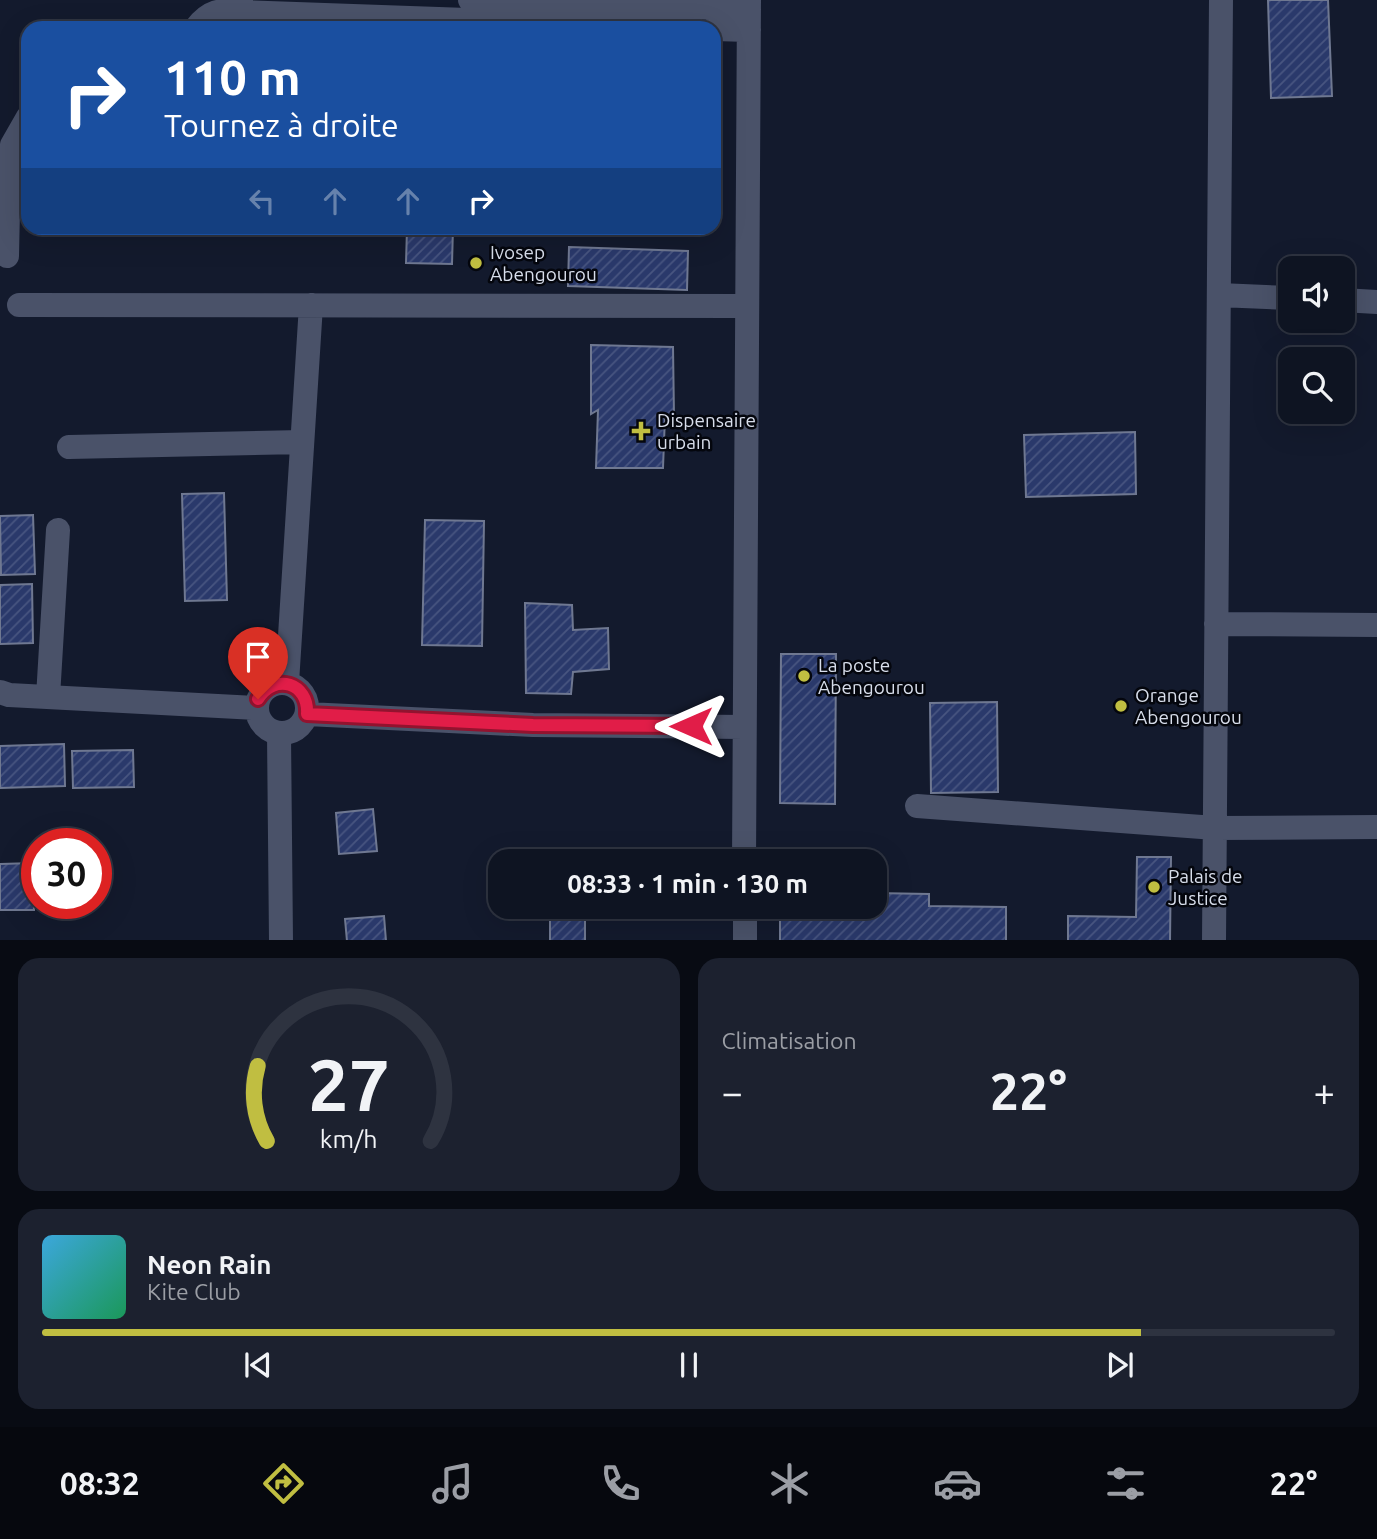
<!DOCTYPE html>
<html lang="fr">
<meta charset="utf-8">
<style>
:root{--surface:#0e1422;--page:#1c212f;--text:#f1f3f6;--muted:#9b9ea5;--line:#2e3340;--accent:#c0be41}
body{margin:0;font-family:Ubuntu,sans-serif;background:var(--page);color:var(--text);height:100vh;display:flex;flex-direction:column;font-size:26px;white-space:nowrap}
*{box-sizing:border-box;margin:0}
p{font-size:23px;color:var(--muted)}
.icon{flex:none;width:38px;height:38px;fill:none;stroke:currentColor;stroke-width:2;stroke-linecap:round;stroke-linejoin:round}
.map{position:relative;height:940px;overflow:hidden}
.sheet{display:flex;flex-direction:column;gap:18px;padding:18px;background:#080b13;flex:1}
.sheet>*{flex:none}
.top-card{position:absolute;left:21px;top:21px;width:700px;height:214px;border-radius:21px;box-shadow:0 7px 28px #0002,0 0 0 2px var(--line);background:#1a4fa0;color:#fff;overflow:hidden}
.tools{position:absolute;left:1278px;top:256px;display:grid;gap:14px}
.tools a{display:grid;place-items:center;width:77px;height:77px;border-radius:14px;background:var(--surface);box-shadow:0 7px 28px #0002,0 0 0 2px var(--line);font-size:35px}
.speed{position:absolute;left:21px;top:828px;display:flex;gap:14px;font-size:35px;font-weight:700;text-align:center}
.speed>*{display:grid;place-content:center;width:91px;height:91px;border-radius:50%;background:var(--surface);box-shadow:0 7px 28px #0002,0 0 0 2px var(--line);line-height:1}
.speed .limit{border:10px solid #d22;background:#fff;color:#111}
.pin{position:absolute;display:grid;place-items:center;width:60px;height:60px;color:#fff;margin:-72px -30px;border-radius:50% 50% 50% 0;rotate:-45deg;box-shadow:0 0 7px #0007}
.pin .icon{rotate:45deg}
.me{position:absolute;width:77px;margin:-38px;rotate:270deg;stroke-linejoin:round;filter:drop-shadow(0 0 5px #0008)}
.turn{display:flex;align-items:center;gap:24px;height:147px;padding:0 28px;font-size:32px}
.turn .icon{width:91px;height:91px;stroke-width:2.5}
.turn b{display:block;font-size:49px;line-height:60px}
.lanes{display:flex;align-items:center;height:66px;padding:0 28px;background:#0003;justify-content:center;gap:35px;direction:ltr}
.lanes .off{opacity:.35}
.big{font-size:52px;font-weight:600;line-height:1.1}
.sheet .card{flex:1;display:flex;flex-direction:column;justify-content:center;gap:10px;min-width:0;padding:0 24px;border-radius:21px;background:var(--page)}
.sheet .dial{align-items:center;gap:0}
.dial svg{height:182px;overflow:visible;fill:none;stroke:var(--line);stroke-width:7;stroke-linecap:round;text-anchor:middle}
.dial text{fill:var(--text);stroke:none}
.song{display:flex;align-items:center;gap:21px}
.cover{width:84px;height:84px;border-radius:10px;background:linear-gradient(135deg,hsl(200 70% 55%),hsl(150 70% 35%))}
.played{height:7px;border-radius:4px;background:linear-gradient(90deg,var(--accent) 85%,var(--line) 85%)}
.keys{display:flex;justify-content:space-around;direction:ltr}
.heat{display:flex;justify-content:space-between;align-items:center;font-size:38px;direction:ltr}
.sheet .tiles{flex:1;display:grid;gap:18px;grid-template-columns:1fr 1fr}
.card:last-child{grid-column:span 2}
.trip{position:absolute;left:488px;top:849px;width:399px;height:70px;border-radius:21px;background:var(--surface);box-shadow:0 7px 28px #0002,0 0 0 2px var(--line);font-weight:600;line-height:70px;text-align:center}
.dock{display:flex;height:112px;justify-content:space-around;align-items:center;background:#06080e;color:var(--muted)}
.dock .icon{width:49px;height:49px}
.dock .current{color:var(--accent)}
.dock b{font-size:32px;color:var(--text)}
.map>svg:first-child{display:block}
.building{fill:url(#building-hatch);stroke:#6f7891;stroke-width:2}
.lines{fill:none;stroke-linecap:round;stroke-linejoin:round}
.minor{stroke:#4a5269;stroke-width:24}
.route-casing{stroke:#92132f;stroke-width:18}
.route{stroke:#e11d48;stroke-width:12}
.poi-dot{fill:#c0be41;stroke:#04060d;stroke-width:2.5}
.labels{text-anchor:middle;stroke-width:5;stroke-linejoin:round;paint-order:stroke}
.poi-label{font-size:19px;fill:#d8deeb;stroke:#04060d;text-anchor:start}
</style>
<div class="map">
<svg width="1377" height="941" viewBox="0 0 1377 941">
<defs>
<pattern id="building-hatch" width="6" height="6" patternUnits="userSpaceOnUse" patternTransform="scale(1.75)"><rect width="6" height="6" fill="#2a396b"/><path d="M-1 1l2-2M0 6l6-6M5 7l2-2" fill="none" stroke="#485580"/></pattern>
</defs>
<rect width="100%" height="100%" fill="#131a2d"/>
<path class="building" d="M 1268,0 L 1328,0 L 1332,96 L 1271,98 Z
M 407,228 L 453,228 L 452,264 L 406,263 Z
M 569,247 L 688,251 L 687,290 L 568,286 Z
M 591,345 L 673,347 L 674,416 L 665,416 L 663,468 L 596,468 L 598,410 L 591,414 Z
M 1135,432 L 1136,494 L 1026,497 L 1024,435 Z
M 224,493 L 227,600 L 185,601 L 182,494 Z
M 33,515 L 35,574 L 1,575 L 0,516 Z
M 425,520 L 484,521 L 482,646 L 422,645 Z
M 32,584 L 33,643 L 0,644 L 0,585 Z
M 525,603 L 572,605 L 573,630 L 608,628 L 609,669 L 573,672 L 571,694 L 526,693 Z
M 781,654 L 836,654 L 835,804 L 780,803 Z
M 997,702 L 998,792 L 931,793 L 930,703 Z
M 64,744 L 65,786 L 0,788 L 0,746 Z
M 133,750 L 134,787 L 73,788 L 72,751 Z
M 373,809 L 377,851 L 339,854 L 336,813 Z
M 1137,857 L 1171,857 L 1170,941 L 1068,941 L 1068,916 L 1136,917 Z
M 33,863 L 34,910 L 0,910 L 0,864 Z
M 875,893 L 929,894 L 929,906 L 1006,907 L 1006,941 L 780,941 L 780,906 L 875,906 Z
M 384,916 L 386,941 L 347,941 L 345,919 Z
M 550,919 L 585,919 L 585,941 L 550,941 Z"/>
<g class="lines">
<path class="minor" d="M 241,0 L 241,12 L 693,28
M 470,0 L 749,9
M 196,28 C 209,11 220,9 241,12
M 714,29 L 749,30
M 7,256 L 9,161 L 12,145 L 28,117
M 1219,295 L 1290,298
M 1342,300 L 1377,302
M 19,305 L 747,306
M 69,447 L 302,442
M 1216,624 L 1377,625
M257 708a25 25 0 1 1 50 0a25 25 0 1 1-50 0Z
M 287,683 L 311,305
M 0,692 L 9,695 L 257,708
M 48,697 L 58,530
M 307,714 L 533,725 L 744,727
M 279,734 L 281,941
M 917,806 L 1215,828 L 1377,827
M 744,861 L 749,0
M 745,906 L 745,941
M 1214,941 L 1221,0"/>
</g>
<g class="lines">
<g class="route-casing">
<path id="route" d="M 258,699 C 275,672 309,683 307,714 L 533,725 L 691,726"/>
</g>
<use href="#route" class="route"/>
</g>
<g class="poi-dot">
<circle cx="476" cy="263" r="7"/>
<path d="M637.5 420.5h7v7h7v7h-7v7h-7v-7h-7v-7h7z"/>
<circle cx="804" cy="676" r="7"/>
<circle cx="1121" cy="706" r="7"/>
<circle cx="1154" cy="887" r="7"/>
</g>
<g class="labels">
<g class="poi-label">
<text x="490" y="259">Ivosep<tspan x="490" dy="22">Abengourou</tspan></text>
<text x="657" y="427">Dispensaire<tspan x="657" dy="22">urbain</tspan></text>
<text x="818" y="672">La poste<tspan x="818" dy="22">Abengourou</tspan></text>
<text x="1135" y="702">Orange<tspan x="1135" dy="22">Abengourou</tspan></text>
<text x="1168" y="883">Palais de<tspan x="1168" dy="22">Justice</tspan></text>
</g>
</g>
</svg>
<div class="tools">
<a><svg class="icon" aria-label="sound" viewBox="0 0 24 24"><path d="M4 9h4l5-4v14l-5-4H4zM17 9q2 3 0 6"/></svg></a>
<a><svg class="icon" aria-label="search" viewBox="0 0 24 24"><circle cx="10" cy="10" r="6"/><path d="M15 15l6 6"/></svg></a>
</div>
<div class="speed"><div class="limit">30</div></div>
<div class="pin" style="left:258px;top:699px;background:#d93025"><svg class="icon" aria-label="arrive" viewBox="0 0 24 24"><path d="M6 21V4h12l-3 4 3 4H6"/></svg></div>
<svg class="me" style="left:691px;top:726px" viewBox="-20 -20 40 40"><path d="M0-17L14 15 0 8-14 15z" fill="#e11d48" stroke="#fff" stroke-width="4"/></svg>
<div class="trip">08:33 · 1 min · 130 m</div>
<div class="top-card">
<div class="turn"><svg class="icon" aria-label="right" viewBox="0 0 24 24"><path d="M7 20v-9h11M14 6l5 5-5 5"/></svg><div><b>110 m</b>Tournez à droite</div></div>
<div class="lanes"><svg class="icon off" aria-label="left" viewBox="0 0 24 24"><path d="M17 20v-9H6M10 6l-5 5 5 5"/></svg><svg class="icon off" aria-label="ahead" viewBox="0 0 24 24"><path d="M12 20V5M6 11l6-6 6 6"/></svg><svg class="icon off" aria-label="ahead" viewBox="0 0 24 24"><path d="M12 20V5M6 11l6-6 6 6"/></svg><svg class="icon" aria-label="right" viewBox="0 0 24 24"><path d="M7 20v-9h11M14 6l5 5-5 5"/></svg></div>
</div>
</div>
<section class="sheet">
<div class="tiles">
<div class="card dial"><svg viewBox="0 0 100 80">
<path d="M14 69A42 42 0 1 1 86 69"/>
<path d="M14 69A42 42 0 0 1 10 36" stroke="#c0be41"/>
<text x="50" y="56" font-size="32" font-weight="700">27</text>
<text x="50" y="72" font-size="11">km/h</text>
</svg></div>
<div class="card"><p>Climatisation</p>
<div class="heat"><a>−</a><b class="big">22°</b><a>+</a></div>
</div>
<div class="card">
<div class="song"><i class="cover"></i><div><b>Neon Rain</b><p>Kite Club</p></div></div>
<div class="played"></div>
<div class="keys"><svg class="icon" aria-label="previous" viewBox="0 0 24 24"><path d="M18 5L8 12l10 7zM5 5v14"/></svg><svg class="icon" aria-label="pause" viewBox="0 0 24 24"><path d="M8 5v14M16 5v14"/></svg><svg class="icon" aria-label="next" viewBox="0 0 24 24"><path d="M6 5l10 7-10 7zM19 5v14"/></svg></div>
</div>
</div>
</section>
<nav class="dock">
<b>08:32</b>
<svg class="icon current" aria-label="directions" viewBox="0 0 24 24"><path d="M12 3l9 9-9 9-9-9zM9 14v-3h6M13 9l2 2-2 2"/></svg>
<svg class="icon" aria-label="music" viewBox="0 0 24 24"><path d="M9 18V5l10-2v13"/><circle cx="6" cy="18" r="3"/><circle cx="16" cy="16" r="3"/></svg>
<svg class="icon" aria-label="phone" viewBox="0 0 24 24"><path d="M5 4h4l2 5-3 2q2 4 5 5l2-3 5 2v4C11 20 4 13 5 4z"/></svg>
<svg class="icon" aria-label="climate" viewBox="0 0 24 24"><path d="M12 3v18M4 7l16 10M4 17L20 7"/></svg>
<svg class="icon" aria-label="car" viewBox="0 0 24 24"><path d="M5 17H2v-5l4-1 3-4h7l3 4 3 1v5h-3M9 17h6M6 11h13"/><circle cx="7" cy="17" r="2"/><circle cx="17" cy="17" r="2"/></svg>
<svg class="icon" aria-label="filters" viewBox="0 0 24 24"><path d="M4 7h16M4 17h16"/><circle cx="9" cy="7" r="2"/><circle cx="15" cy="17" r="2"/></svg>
<b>22°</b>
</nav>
